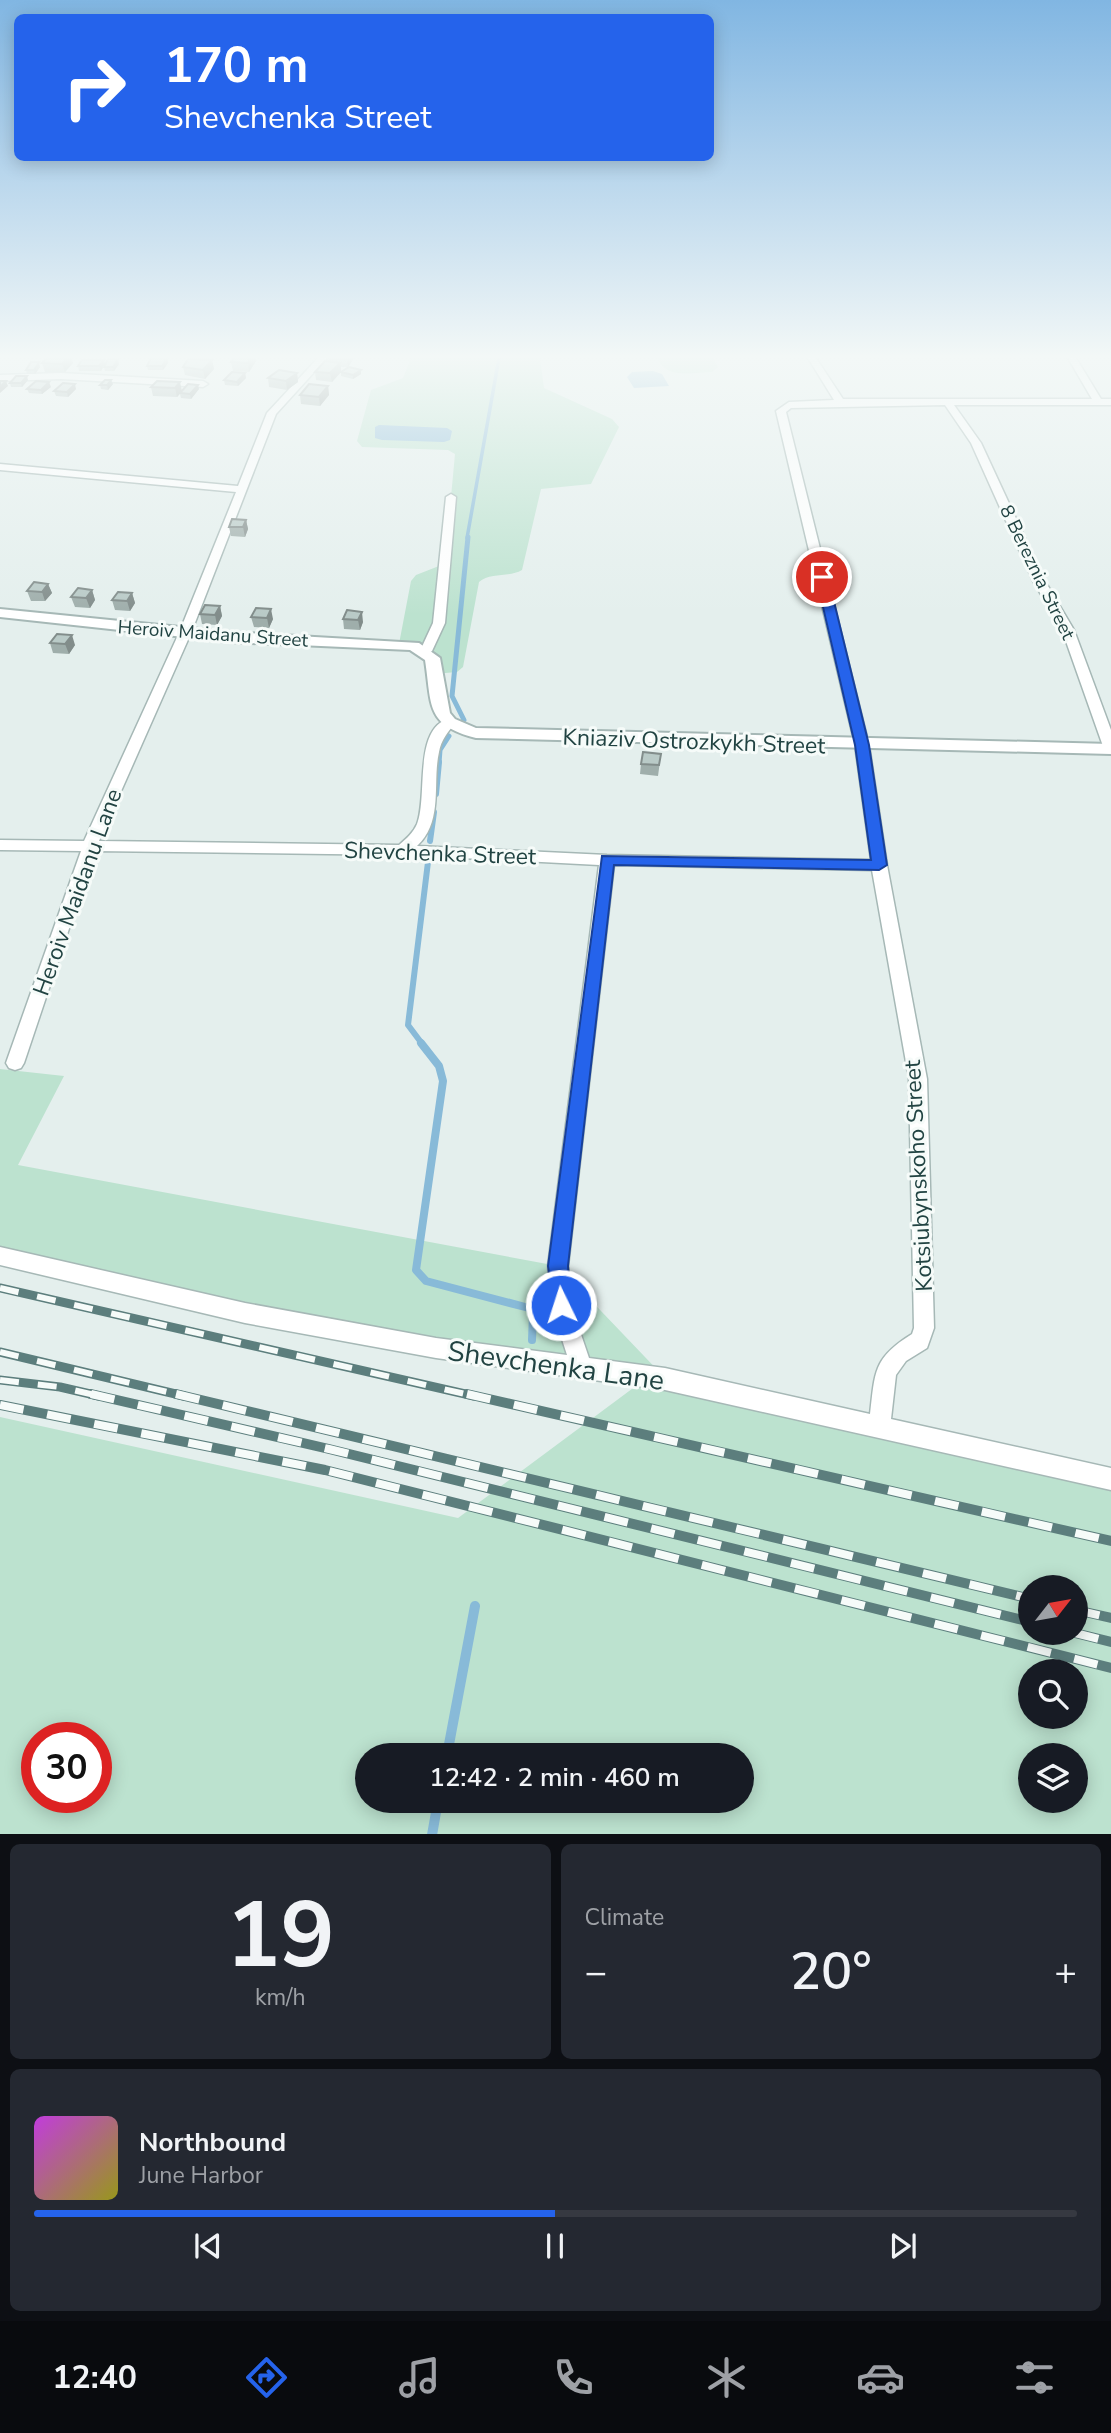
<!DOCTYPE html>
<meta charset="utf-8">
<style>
:root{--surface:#171b24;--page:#242831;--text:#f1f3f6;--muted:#9ea1a6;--line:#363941;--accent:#2563eb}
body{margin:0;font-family:"Nunito Sans",sans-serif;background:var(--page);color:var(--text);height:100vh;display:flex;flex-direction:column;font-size:26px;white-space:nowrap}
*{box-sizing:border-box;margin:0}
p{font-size:23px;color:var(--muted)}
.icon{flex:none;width:38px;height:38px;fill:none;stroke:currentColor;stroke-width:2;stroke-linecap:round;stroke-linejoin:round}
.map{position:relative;height:1834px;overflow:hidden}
.panel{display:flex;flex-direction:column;gap:10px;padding:10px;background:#0d0f14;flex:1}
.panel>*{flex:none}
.guide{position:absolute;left:14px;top:14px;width:700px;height:147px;border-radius:10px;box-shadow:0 4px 18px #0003;background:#2563eb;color:#fff;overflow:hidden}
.needle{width:46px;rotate:59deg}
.tools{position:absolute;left:1018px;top:1575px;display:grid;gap:14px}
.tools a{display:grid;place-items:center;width:70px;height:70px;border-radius:50%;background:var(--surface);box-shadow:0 4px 18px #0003;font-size:35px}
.speed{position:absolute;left:21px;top:1722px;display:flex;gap:14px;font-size:35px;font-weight:700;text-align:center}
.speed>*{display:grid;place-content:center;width:91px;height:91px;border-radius:50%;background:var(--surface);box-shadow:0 4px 18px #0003;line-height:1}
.speed .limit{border:10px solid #d22;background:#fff;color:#111}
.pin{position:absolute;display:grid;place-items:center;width:60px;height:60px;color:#fff;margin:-30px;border:4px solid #fff;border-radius:50%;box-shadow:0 2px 7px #0007}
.me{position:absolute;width:77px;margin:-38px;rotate:356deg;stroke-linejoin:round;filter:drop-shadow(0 0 5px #0008)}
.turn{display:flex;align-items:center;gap:24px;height:147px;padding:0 35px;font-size:32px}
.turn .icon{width:91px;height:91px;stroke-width:2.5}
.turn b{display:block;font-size:49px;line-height:60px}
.big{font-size:52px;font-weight:600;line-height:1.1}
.panel .card{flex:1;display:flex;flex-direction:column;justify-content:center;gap:10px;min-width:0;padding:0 24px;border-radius:10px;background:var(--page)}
.panel .dial{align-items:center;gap:0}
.dial b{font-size:91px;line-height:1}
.song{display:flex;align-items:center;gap:21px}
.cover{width:84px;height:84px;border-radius:10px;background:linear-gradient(135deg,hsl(290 70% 55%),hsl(60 70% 35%))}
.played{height:7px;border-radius:4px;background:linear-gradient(90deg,var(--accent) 50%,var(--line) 50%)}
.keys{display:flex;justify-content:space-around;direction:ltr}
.heat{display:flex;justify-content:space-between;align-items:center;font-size:38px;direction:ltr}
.panel .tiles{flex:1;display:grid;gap:10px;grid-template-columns:1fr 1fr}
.card:last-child{grid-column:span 2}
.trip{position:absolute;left:355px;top:1743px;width:399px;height:70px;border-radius:35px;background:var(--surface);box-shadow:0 4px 18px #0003;font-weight:600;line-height:70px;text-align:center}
.menu{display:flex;height:112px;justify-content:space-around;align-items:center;background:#090b0e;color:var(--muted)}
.menu .icon{width:49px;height:49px}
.menu .current{color:var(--accent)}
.menu b{font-size:32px;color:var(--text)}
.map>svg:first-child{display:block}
.green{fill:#bce2cf;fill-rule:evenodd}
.water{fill:#88bad8}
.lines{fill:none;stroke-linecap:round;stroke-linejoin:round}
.stream-far4{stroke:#88bad8;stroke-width:3.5}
.stream-far3{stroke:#88bad8;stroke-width:5}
.stream-far2{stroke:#88bad8;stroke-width:6}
.stream-far1{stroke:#88bad8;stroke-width:8}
.stream{stroke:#88bad8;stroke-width:10}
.minor-casing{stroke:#a6b8b6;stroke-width:3}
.tertiary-casing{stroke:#a6b8b6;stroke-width:4}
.minor{fill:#fff;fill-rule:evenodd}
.tertiary{fill:#fff;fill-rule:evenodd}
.rail-far1-casing{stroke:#5c7e7d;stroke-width:9}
.rail-casing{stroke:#5c7e7d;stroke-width:10}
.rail-far1{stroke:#f6fbf9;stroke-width:6;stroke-dasharray:19;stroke-linecap:butt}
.rail{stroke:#f6fbf9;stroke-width:8;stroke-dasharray:24;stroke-linecap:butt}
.wall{fill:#9faeab;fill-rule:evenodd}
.shaded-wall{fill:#828d8b}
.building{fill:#b9cac7;stroke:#828d8b;stroke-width:2}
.route{fill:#2563eb;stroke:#184099;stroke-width:2}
.labels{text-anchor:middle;stroke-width:6;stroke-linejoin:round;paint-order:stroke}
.far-street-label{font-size:19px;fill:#214342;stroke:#f6fbf9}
.street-label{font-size:23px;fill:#214342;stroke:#f6fbf9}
.near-street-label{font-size:28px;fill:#214342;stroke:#f6fbf9}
</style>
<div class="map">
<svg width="1111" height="1835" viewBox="0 0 1111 1835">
<rect width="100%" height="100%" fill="#e4efed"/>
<path class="green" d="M 411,358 L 540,358 L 544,388 L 612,419 L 619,427 L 591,484 L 541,489 L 522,570 C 508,578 490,572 479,582 L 463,667 L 457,672 L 434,674 L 432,658 L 399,644 L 411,581 L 416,575 L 439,566 L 451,497 L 455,454 L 448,450 L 362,447 L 357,441 L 371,390 L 403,378 Z
M 658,358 L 713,358 L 718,367 L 712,372 C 694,372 665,380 658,358 Z
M 0,1069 L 64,1076 L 18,1165 L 558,1266 L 666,1379 L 1111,1480 L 1111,1834 L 0,1834 L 0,1417 L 458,1518 L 648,1377 L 524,1361 L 0,1256 ZM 1031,1587 L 1076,1587 L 1076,1633 L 1031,1633 ZM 1031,1671 L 1076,1671 L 1076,1717 L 1031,1717 ZM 37,1738 L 96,1738 L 96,1797 L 37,1797 ZM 368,1755 L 742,1755 L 742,1801 L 368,1801 ZM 1031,1755 L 1076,1755 L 1076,1801 L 1031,1801 Z"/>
<path class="water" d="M 653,371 L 662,374 L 669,386 L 634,388 L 627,377 L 632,372 Z
M 379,425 L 447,428 L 452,431 L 450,440 L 444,442 L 382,440 L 375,438 L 375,427 Z"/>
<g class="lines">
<path class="stream-far4" d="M 467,538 L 499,358"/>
<path class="stream-far3" d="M 464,720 L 452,696 L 468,537
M 439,763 L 440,750 L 449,736"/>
<path class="stream-far2" d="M 436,794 L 439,762
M 430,841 L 434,812
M 423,1045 L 408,1025 L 428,862"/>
<path class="stream-far1" d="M 421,1043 L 439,1066 L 443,1081 L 416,1270 L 426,1281 L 529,1308 L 533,1315 L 532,1340"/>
<path class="stream" d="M 447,1755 L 475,1606
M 432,1835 L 438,1801"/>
<g class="minor-casing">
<path id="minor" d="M 318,358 L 327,358 L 276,414 L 191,633 L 99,841 L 399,845 C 407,838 413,833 417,824 C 428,797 413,730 448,719 L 455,723 C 448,732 441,740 439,752 C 432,783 444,821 417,846 L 607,855 L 871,860 L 855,745 L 776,411 L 789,402 L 834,400 L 808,358 L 816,358 L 843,399 L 1092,399 L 1068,358 L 1076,358 L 1101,399 L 1111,399 L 1111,405 L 954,405 L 981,443 L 1045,581 L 1074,630 L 1111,730 L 1111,753 L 1104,749 L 1062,630 L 1033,581 L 971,443 L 945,405 L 791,408 L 786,412 L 869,745 L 887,865 L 927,1079 L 934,1328 L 927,1348 L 906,1361 L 896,1375 L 891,1419 L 1111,1468 L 1111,1490 L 665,1390 L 436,1358 L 245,1323 L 0,1265 L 0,1247 L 245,1303 L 436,1338 L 567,1355 L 551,1305 L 548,1266 L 599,865 L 403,855 L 95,851 L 24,1063 L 21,1068 L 15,1070 L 9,1068 L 6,1063 L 81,851 L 0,850 L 0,840 L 84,841 L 179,633 L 236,492 L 0,470 L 0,464 L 238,486 L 267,413 ZM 614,865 L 872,870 L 909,1079 L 914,1328 L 912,1334 C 873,1358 875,1372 870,1414 L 665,1368 L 589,1358 L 571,1305 L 568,1266 Z
M 61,373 L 203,381 L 208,384 L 203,387 L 61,379 L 0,381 L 0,375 Z
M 451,494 L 456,497 L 445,623 L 432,651 L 426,655 L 420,651 L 433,623 L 446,497 Z"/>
</g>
<g class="tertiary-casing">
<path id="tertiary" d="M 0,609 L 230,632 L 419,643 L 440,658 L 450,713 L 455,719 L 476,728 L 1111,744 L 1111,754 L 476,738 C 425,725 432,705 425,660 L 410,650 L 230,642 L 0,617 Z"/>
</g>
<use href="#minor" class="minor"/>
<use href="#tertiary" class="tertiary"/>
<g class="rail-far1-casing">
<path id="rail-far1" d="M 0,1288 L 474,1396
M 0,1352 L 184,1396
M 0,1380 L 60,1387 L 99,1396"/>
</g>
<g class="rail-casing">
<path id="rail" d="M 91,1394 L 329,1449 L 1031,1622
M 176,1394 L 1031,1599
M 467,1394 L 1111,1541
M 0,1405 L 325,1470 L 1111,1668
M 1076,1610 L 1111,1618
M 1075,1633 L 1111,1642"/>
</g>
<use href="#rail-far1" class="rail-far1"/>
<use href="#rail" class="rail"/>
</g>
<path class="wall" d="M 47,358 L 71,358 L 73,363 L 65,372 L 45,372 L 42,363 Z
M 167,358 L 168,363 L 163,370 L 148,370 L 147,366 Z
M 328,358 L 354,358 L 348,367 L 361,370 L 361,374 L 353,379 L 341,376 L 341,372 L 332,382 L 316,380 L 315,372 L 329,362 ZM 341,367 L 348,367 L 341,371 Z
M 104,360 L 105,364 L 101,371 L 79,371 L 78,366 Z
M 212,360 L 214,369 L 205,379 L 185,375 L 183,367 Z
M 256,361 L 249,372 L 233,371 L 231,362 Z
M 119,364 L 114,371 L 105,371 L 104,367 Z
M 40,367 L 35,374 L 27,374 L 26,370 Z
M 245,373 L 246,378 L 238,386 L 225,385 L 224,380 Z
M 297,373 L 298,382 L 287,390 L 269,387 L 268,378 Z
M 28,380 L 22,387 L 11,387 L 10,383 Z
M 157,381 L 182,391 L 199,389 L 191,399 L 181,398 L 180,394 L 177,397 L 153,396 L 151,387 Z
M 113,384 L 108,390 L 101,389 L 100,385 Z
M 328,386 L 329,395 L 320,406 L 301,404 L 300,395 Z
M 51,387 L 42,394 L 29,393 L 27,389 Z
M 76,389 L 68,397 L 56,396 L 54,391 Z
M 246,520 L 248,529 L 245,537 L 231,536 L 229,527 Z
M 48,584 L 52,593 L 45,601 L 31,601 L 27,591 Z
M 92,590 L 95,600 L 90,608 L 75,607 L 71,597 Z
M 132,593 L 135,603 L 130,611 L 115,610 L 112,600 Z
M 220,606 L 222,616 L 217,625 L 202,624 L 200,614 Z
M 256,608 L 273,619 L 269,628 L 254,627 L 251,617 Z
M 347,610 L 363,622 L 360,630 L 344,629 L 343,619 Z
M 50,643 L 75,645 L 69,654 L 53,653 Z
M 661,754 L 658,776 L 640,774 L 641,764 Z"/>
<path class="shaded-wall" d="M 68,358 L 71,358 L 73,363 L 65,372 L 62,364 Z
M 167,358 L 168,363 L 163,370 L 162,366 Z
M 251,358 L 255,358 L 256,361 L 249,372 L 248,363 Z
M 347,358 L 354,358 L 348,367 L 347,359 Z
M 118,359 L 119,364 L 114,371 L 113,367 Z
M 104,360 L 105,364 L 101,371 L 99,366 Z
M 212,360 L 214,369 L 205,379 L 203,370 Z
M 39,362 L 40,367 L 35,374 L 34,370 Z
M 340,363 L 341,372 L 332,382 L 330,373 Z
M 361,370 L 361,374 L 353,379 L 353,375 Z
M 245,373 L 246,378 L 238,386 L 237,382 Z
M 297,373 L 298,382 L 287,390 L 286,381 Z
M 27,376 L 28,380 L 22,387 L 21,383 Z
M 111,380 L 113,384 L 108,390 L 107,385 Z
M 6,381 L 8,386 L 0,393 L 0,387 Z
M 49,382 L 51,387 L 42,394 L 41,390 Z
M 180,382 L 182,391 L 177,397 L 175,388 Z
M 75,384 L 76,389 L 68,397 L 67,392 Z
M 198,385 L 199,389 L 191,399 L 190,394 Z
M 328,386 L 329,395 L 320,406 L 319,397 Z
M 246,520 L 248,529 L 245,537 L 243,527 Z
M 48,584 L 52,593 L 45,601 L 42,592 Z
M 92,590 L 95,600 L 90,608 L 86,598 Z
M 132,593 L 135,603 L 130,611 L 127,601 Z
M 220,606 L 222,616 L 217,625 L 215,615 Z
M 271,609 L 273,619 L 269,628 L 267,618 Z
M 362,612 L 363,622 L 360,630 L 358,620 Z
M 72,635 L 75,645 L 69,654 L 65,644 Z"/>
<path class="building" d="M 47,358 L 68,358 L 62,364 L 42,363 Z
M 151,358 L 167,358 L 162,366 L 147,366 Z
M 234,358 L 251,358 L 248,363 L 231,362 Z
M 108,359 L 118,359 L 113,367 L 104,367 Z
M 188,359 L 212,360 L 203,370 L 183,367 Z
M 82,360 L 104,360 L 99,366 L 78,366 Z
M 325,361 L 340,363 L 330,373 L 315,372 Z
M 31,362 L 39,362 L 34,370 L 26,370 Z
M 349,367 L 361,370 L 353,375 L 341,372 Z
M 279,370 L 297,373 L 286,381 L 268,378 Z
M 232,372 L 245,373 L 237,382 L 224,380 Z
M 16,376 L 27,376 L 21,383 L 10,383 Z
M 105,380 L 111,380 L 107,385 L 100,385 Z
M 0,381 L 6,381 L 0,387 Z
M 36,381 L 49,382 L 41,390 L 27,389 Z
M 157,381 L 180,382 L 175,388 L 151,387 Z
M 63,383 L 75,384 L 67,392 L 54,391 Z
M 188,384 L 198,385 L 190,394 L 180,393 Z
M 309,384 L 328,386 L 319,397 L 300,395 Z
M 232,519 L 246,520 L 243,527 L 229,527 Z
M 34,582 L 48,584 L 42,592 L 27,591 Z
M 78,588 L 92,590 L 86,598 L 71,597 Z
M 118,592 L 132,593 L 127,601 L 112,600 Z
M 205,605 L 220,606 L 215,615 L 200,614 Z
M 256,608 L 271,609 L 267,618 L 251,617 Z
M 347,610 L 362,612 L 358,620 L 343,619 Z
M 57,634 L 72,635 L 65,644 L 50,643 Z
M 643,752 L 661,754 L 659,765 L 641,764 Z"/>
<linearGradient id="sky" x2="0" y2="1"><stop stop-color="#81b6e2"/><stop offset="0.58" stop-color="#f3f8f7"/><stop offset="1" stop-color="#f3f8f7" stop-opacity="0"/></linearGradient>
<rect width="1111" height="615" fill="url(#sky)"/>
<path class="route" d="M 822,573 L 828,577 L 869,745 L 887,865 L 879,870 L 614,865 L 568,1266 L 571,1305 L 568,1312 L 561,1315 L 554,1312 L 548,1266 L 602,856 L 871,860 L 855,745 L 816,577 Z"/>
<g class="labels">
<g class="far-street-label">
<text transform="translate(1038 572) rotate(64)" y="7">8 Bereznia Street</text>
<text transform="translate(213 633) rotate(4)" y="7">Heroiv Maidanu Street</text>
</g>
<g class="street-label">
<text transform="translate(694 741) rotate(2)" y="8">Kniaziv Ostrozkykh Street</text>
<text transform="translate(440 853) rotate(2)" y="8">Shevchenka Street</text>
<text transform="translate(77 892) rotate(-70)" y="8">Heroiv Maidanu Lane</text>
<text transform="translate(918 1176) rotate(-93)" y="8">Kotsiubynskoho Street</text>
</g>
<g class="near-street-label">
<text transform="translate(556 1365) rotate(8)" y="10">Shevchenka Lane</text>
</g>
</g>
</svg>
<div class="tools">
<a><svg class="needle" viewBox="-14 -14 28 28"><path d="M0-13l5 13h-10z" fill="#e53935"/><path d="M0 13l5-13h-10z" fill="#9ea1a6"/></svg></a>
<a><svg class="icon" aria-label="search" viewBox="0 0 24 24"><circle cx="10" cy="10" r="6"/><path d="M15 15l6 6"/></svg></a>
<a><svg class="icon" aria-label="layers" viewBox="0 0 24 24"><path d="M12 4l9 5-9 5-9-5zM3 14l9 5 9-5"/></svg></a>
</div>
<div class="speed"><div class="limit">30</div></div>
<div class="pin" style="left:822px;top:577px;background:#d93025"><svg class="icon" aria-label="arrive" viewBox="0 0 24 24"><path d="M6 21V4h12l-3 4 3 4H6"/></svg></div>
<svg class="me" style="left:561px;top:1305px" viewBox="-20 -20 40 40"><circle r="17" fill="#2563eb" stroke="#fff" stroke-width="3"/><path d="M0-11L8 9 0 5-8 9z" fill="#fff"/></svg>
<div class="trip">12:42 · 2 min · 460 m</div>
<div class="guide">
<div class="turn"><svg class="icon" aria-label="right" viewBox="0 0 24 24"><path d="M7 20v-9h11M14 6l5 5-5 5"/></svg><div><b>170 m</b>Shevchenka Street</div></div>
</div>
</div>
<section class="panel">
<div class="tiles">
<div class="card dial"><b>19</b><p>km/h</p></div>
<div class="card"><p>Climate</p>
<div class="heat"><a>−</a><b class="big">20°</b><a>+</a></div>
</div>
<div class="card">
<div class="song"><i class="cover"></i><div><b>Northbound</b><p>June Harbor</p></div></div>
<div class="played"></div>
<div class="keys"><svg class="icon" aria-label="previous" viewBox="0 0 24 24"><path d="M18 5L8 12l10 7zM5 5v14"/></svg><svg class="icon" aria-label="pause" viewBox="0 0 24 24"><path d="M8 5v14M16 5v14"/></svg><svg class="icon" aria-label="next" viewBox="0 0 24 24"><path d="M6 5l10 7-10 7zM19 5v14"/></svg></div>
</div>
</div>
</section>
<nav class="menu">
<b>12:40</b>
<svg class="icon current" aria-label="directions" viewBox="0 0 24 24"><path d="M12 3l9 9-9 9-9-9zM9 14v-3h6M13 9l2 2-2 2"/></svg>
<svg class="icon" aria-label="music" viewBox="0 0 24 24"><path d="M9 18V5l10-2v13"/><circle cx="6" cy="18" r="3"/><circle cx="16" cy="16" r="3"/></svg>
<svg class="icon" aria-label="phone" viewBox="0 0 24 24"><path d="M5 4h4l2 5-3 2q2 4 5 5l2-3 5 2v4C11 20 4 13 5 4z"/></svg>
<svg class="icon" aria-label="climate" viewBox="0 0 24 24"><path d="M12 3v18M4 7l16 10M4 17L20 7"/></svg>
<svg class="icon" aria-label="car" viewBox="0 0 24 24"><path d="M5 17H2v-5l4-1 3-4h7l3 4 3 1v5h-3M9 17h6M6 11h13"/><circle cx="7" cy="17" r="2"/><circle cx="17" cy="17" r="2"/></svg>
<svg class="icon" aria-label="filters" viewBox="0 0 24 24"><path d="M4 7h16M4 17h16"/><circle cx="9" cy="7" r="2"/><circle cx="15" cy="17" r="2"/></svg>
</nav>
